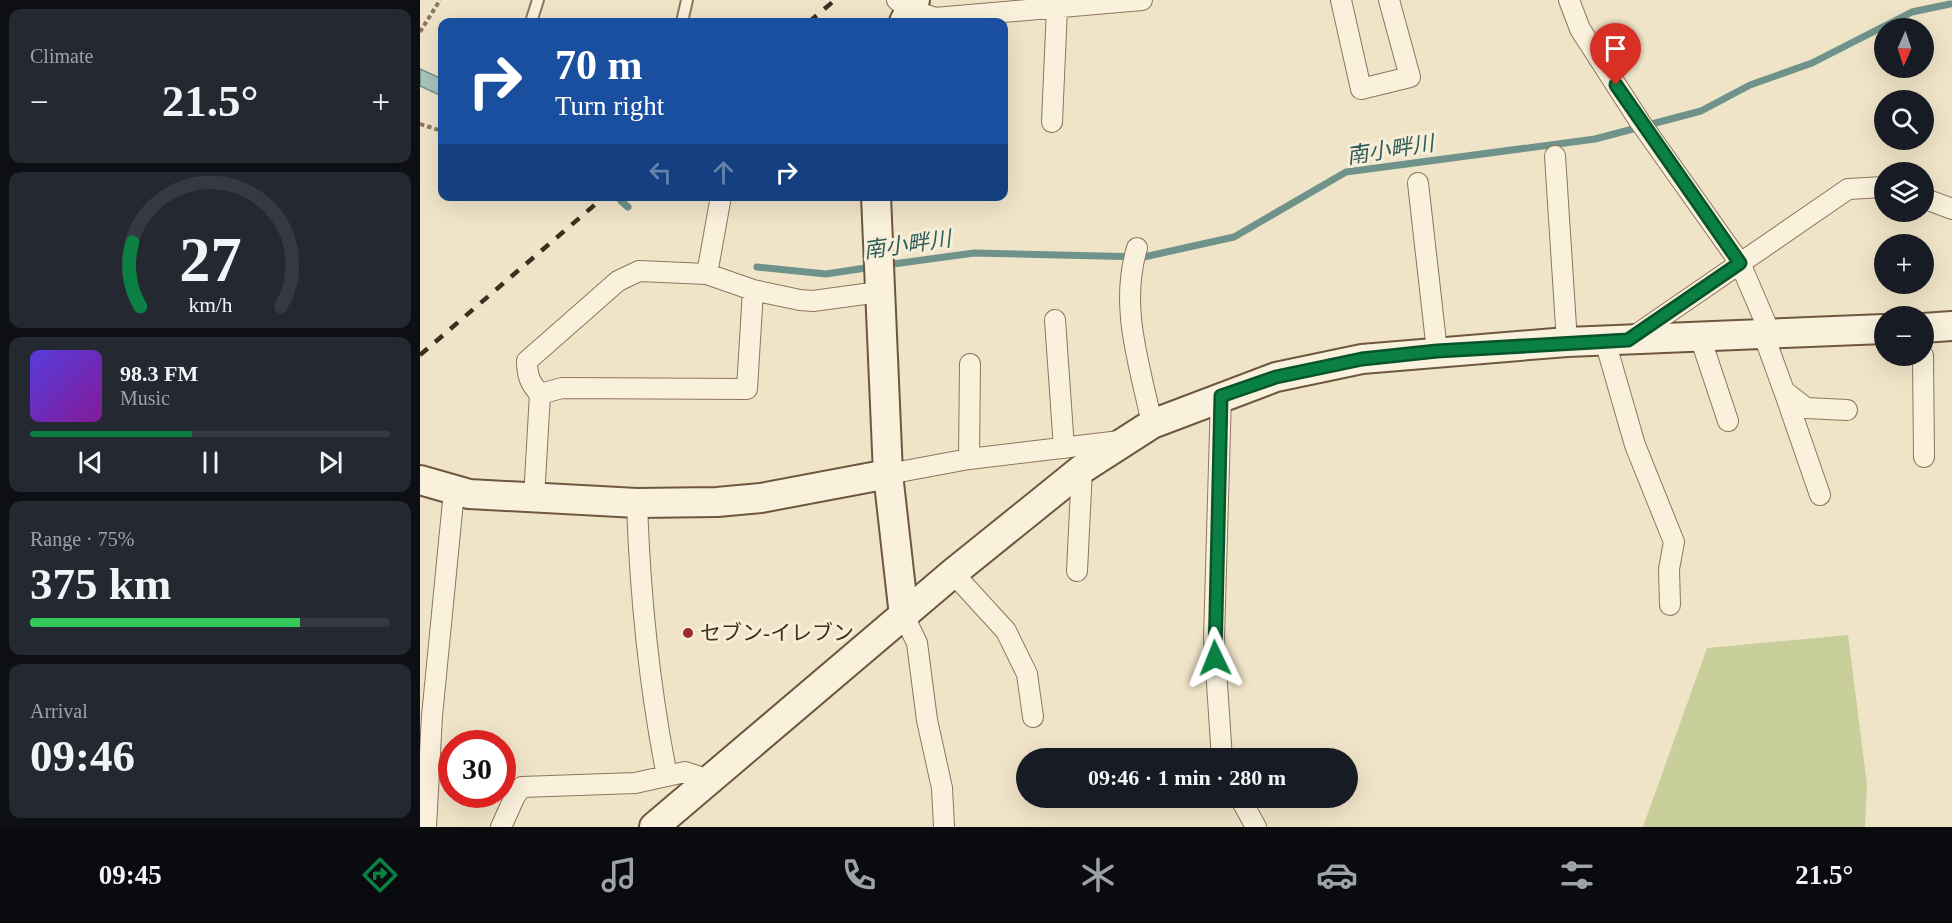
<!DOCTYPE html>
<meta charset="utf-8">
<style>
:root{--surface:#171b24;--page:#242831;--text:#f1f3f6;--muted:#9ea1a6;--line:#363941;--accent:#0b8043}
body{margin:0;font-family:"Times New Roman","Noto Sans JP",serif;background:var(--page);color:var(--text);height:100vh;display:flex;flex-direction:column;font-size:22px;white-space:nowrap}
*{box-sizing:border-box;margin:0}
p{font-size:20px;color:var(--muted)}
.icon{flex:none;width:33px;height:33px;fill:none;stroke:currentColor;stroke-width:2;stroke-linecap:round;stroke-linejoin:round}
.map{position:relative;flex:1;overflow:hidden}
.panel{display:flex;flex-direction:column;gap:9px;padding:9px;background:#0d0f14;width:420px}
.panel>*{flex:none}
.hud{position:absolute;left:18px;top:18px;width:570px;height:183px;border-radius:12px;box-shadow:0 6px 24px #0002;background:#1a4fa0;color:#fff;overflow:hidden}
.needle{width:39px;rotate:183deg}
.buttons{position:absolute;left:1454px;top:18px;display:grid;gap:12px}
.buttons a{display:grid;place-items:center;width:60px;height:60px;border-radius:50%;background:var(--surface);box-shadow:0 6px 24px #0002;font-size:30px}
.speed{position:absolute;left:18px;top:730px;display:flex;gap:12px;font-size:30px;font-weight:700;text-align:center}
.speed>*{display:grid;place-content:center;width:78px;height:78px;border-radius:50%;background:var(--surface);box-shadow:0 6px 24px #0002;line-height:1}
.speed .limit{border:9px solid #d22;background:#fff;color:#111}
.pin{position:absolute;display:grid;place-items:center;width:51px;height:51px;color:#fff;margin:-62px -26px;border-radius:50% 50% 50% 0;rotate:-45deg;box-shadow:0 0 6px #0007}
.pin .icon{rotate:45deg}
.me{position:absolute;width:66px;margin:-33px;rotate:358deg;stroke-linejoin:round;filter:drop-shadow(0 0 4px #0008)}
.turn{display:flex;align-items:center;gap:21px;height:126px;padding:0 18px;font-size:27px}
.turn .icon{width:78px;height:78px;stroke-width:2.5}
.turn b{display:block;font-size:42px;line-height:51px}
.lanes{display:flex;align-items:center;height:57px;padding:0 18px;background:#0003;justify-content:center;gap:30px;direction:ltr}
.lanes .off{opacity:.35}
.big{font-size:45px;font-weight:600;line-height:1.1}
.panel .widget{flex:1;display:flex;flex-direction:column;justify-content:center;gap:9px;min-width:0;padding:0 21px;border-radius:12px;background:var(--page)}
.panel .dial{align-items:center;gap:0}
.dial svg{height:156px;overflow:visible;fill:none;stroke:var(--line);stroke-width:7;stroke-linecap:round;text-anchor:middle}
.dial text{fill:var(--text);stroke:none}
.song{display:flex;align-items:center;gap:18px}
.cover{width:72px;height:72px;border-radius:9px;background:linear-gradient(135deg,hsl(250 70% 55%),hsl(290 70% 35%))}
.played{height:6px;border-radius:3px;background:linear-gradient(90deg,var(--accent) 45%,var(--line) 45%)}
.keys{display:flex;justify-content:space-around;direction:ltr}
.heat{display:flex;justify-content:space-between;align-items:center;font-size:33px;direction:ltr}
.charge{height:9px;border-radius:4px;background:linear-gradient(90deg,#34c759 75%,var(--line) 0)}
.trip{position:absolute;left:596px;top:748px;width:342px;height:60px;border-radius:30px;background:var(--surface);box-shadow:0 6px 24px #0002;font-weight:600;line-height:60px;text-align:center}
.tab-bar{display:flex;height:96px;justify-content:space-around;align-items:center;background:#090b0e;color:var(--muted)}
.tab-bar .icon{width:42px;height:42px}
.tab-bar .current{color:var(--accent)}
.tab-bar b{font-size:27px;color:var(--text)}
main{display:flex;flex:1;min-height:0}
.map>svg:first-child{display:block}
.green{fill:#c9cf9b}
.water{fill:#a9c4bc;stroke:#6f938a;stroke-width:1.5}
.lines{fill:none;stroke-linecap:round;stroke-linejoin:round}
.stream{stroke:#6f938a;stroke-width:7}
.lane-casing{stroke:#8d765c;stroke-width:14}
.street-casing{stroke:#8d765c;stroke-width:22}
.secondary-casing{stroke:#6f573f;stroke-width:32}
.path{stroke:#8d765c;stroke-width:4;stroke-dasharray:4.5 3;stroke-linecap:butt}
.lane{stroke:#faf1dc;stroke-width:10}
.street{stroke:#faf1dc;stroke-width:20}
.secondary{stroke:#faf1dc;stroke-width:28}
.rail{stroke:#3d2e20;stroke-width:4.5;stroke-dasharray:10 10;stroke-linecap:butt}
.route-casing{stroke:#07532c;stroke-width:15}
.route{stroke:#0b8043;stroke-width:10}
.poi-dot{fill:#9e2a2b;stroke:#f7eed8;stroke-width:2}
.labels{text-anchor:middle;stroke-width:6;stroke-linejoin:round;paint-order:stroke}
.poi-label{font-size:21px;fill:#3d2e20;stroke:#f7eed8;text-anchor:start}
.water-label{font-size:22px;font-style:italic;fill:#2f5d5a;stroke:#f7eed8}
</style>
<main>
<section class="panel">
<div class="widget"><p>Climate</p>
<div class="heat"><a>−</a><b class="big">21.5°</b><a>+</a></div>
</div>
<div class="widget dial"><svg viewBox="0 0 100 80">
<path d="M14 69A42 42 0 1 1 86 69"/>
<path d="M14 69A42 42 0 0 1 10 36" stroke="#0b8043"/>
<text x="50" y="56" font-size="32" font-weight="700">27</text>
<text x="50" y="72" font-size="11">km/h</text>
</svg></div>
<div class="widget">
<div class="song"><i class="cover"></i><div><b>98.3 FM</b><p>Music</p></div></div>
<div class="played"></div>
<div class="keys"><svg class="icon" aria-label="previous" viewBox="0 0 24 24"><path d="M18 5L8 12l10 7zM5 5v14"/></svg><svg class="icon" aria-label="pause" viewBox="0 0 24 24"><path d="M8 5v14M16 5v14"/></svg><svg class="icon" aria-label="next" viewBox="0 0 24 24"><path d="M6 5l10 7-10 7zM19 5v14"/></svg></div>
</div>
<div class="widget"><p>Range · 75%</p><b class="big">375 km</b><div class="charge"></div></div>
<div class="widget"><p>Arrival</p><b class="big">09:46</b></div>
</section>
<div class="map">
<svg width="1532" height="827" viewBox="0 0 1532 827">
<rect width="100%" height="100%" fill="#f0e4c8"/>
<path class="green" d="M 1428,635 L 1447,784 L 1445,827 L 1223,827 L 1287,648 Z"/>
<path class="water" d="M 0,69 L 22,79 L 22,96 L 0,86 Z"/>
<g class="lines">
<path class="stream" d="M 201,201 L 208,207
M 466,265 L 554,253 L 724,257 L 814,237 L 926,172 L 1175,139 L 1281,111 L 1330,85 L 1392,63 L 1492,12 L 1530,4
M 337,267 L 406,274 L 452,267"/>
<g class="lane-casing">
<path id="lane" d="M 111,22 L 118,0
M 262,22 L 267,0"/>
</g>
<g class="street-casing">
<path id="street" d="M 477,0 L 489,9 L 515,18 L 722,0
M 921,0 L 941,89 L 990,77 L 969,0
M 1149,0 L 1160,29 L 1220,122 L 1320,263 L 1350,333
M 632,122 L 637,8
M 1135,156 L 1147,342
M 998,183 L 1017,351
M 1503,198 L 1532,209
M 717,248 C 699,308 720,365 732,424
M 287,274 L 301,196
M 635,320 L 644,448
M 1343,333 L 1364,391
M 1280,337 L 1308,421
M 1210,339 L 1428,189 L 1464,187
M 1185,341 L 1215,445 L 1254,542 L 1249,569 L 1250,605
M 1503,356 L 1504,457
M 120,394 L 142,388 L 327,389 L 333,290
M 801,396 L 794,638 L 802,759
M 549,459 L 550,364
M 468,474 L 549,459 L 700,441
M 1400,495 L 1364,391 L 1386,408 L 1427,410
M 114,498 L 120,394 C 110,384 107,375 107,361 L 198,281 L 219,271 L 287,274 L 333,290 L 380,300 L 393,301 L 459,292
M 217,503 C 220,595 229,685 247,776
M 657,571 L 662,469
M 533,573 L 586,631 L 607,674 L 613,717
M 484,616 L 497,643 L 507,720 L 522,788 L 524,827
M 820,798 L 836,827
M 6,827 L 12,716 L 34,491
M 81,827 L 95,796 L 102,787 L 215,783 L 265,772 L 289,780"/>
</g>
<g class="secondary-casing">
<path id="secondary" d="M 484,22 L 495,0
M 456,196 L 468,474 L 484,616
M 1503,328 L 1532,326
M 0,480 L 49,494 L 217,503 L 297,502 L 341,498 L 468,474
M 234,827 L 533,573 L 662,469 L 732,424 L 856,377 L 942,359 L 1147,342 L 1464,329"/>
</g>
<path class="path" d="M 0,32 L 20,0
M 0,124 L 22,131"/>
<use href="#lane" class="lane"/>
<use href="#street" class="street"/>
<use href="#secondary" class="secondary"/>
<path class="rail" d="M 389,22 L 415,0
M 0,355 L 185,196"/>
</g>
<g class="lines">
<g class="route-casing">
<path id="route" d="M 795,658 L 801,396 L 856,377 L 942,359 L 1017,351 L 1208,340 L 1320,263 L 1196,85"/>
</g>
<use href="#route" class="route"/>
</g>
<circle class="poi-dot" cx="268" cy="633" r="6"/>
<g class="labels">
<g class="poi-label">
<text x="280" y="640">セブン-イレブン</text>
</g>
<g class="water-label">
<text transform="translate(970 149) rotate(-9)" y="8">南小畔川</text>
<text transform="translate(487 244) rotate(-8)" y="8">南小畔川</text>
</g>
</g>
</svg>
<div class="buttons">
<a><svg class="needle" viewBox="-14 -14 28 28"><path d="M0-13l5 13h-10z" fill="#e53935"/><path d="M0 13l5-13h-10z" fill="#9ea1a6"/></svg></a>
<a><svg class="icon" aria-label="search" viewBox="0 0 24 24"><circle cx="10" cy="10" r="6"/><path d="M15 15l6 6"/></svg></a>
<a><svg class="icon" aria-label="layers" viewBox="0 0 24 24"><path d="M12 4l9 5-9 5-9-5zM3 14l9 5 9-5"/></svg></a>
<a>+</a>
<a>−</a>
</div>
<div class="speed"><div class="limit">30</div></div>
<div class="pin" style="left:1196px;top:85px;background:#d93025"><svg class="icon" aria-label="arrive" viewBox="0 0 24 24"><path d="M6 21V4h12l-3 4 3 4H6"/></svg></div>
<svg class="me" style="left:795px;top:658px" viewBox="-20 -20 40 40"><path d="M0-17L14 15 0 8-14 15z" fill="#0b8043" stroke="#fff" stroke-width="4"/></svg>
<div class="trip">09:46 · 1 min · 280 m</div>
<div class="hud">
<div class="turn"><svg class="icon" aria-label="right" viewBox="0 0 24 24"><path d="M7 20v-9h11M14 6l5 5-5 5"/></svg><div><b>70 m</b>Turn right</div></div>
<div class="lanes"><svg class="icon off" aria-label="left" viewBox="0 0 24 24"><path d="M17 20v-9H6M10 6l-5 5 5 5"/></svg><svg class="icon off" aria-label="ahead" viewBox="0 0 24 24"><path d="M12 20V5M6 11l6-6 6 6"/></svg><svg class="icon" aria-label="right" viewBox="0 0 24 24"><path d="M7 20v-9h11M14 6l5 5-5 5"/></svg></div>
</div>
</div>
</main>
<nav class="tab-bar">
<b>09:45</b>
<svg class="icon current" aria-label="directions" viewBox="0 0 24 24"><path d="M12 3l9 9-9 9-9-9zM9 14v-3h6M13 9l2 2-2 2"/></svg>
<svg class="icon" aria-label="music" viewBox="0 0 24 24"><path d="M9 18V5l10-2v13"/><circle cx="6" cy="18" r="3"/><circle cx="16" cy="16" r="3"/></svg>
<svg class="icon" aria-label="phone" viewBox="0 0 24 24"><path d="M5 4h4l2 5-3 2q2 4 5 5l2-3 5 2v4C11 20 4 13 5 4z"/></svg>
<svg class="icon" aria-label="climate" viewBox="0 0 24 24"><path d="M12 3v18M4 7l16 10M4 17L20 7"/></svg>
<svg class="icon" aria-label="car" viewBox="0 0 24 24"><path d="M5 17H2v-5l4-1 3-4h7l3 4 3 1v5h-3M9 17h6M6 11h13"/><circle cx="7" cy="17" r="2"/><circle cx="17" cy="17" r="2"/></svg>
<svg class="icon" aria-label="filters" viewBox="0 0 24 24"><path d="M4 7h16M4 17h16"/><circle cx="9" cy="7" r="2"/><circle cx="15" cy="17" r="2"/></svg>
<b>21.5°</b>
</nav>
